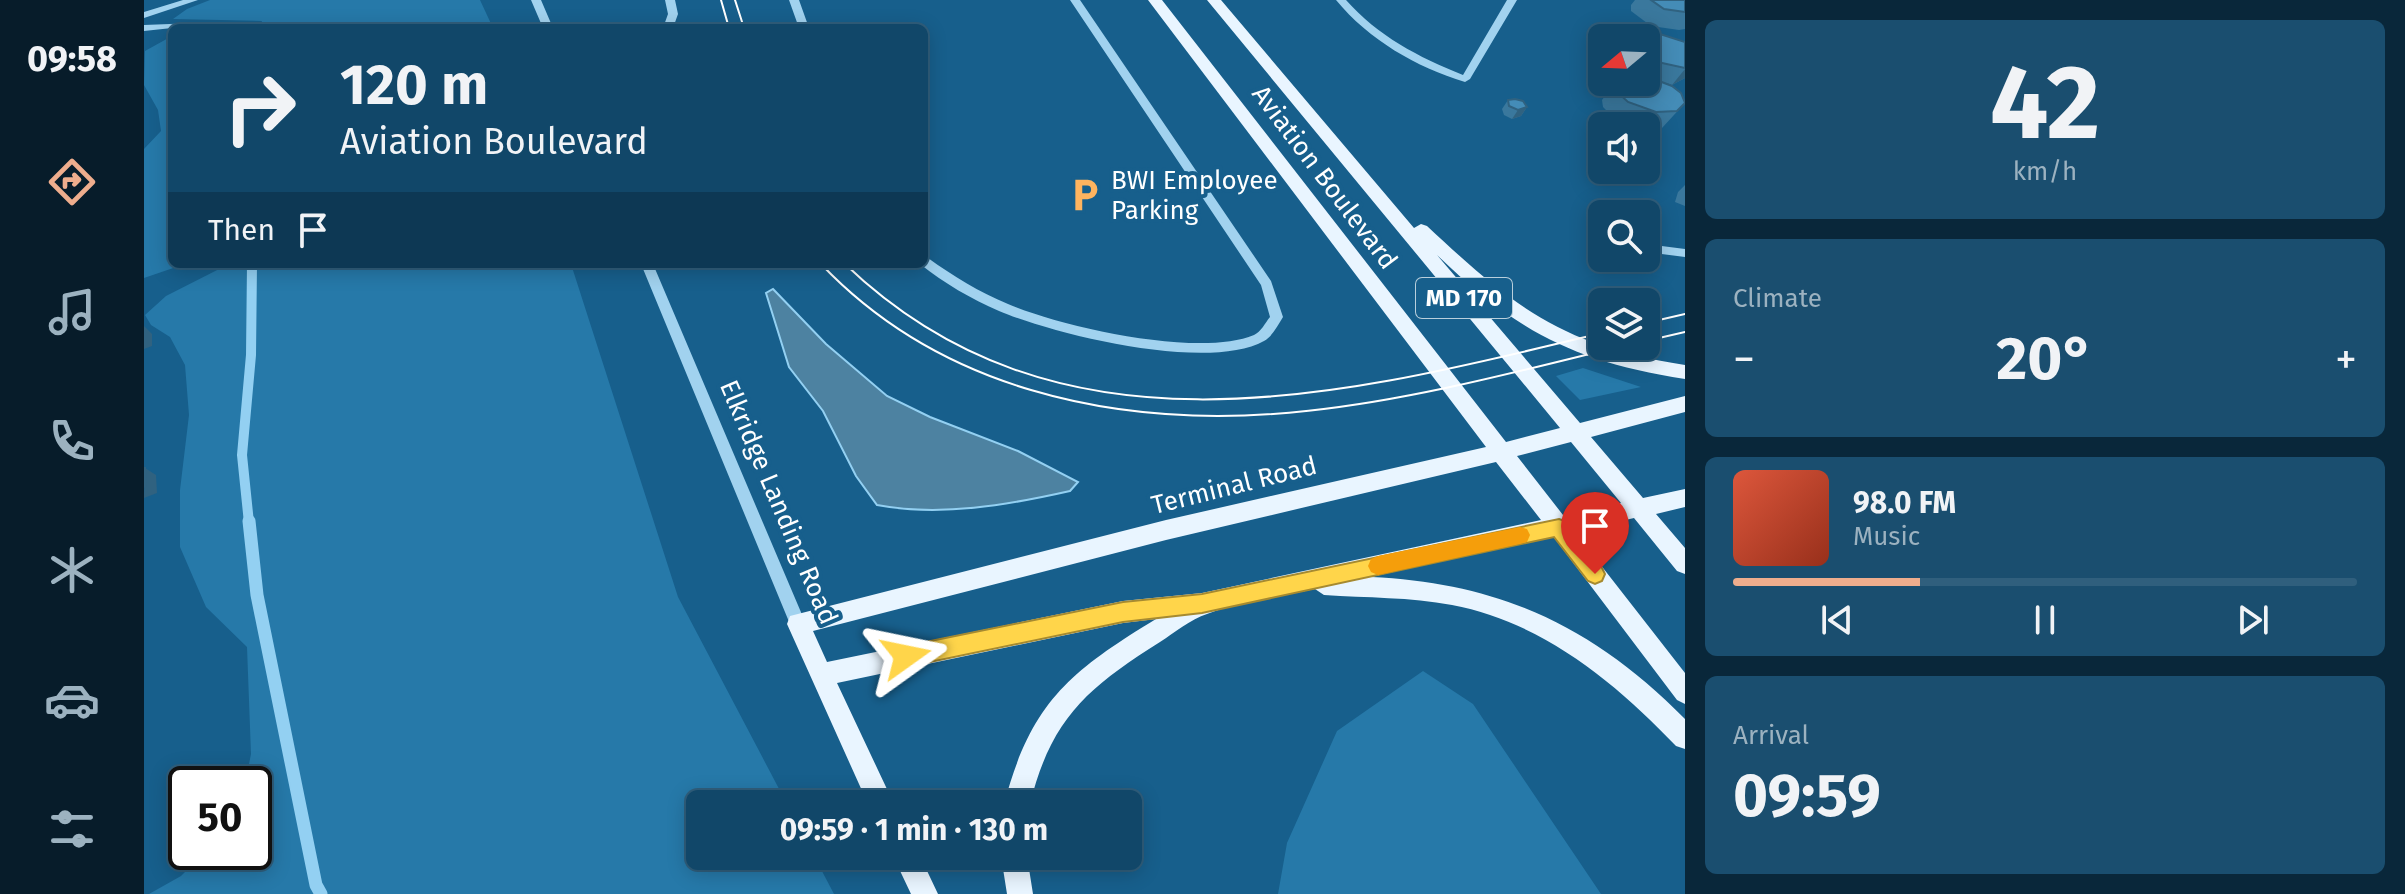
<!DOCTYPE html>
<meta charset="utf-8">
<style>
:root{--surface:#114769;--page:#1a4e6f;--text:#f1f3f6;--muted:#9cb2c0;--line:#305f7d;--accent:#eead8d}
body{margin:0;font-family:"Fira Sans",sans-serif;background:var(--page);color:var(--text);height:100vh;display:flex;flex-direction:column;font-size:30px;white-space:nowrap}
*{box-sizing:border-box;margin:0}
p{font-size:26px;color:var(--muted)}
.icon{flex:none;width:44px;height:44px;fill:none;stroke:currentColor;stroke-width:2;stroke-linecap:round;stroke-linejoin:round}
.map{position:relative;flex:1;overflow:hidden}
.side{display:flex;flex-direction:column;gap:20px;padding:20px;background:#09273a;width:720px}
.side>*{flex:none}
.guide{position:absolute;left:24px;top:24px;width:760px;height:244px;border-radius:12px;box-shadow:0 4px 20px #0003,0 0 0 2px var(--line);background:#114769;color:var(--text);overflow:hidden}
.needle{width:52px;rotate:251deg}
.fabs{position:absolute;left:1444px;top:24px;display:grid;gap:16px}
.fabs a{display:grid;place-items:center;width:72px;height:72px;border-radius:12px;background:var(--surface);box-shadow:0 4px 20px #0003,0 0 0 2px var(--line);font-size:40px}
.speed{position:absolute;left:24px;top:766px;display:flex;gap:16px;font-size:40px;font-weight:700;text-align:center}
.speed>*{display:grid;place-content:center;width:104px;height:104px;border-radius:50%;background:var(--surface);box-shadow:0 4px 20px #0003,0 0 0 2px var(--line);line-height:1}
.speed .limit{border:4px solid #111;border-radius:12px;background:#fff;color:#111}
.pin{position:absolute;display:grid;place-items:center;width:68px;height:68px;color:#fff;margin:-82px -34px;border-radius:50% 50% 50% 0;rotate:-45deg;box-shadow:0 0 8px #0007}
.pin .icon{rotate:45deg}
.me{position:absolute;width:88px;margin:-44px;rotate:78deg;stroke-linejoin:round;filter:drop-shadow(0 0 6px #0008)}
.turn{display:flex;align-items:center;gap:28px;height:168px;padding:0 40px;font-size:36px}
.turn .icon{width:104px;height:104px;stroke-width:2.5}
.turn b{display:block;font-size:56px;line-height:68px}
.then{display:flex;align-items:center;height:76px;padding:0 40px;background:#0003;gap:16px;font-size:30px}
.big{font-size:60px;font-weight:700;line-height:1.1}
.side .card{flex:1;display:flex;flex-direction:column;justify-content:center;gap:12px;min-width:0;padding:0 28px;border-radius:12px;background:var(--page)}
.side .dial{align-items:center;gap:0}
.dial b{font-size:104px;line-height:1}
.song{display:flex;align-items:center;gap:24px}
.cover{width:96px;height:96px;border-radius:12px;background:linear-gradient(135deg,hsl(10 70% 55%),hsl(10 70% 35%))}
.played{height:8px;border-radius:4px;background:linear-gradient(90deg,var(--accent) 30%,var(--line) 30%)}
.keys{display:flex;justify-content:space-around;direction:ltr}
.heat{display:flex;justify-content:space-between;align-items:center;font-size:44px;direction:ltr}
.trip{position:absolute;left:542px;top:790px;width:456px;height:80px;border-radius:12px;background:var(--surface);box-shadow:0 4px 20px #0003,0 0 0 2px var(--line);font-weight:700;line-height:80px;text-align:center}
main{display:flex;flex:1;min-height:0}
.tab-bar{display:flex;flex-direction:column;width:144px;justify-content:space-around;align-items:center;background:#071c2a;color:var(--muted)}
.tab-bar .icon{width:56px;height:56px}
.tab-bar .active{color:var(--accent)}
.tab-bar b{font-size:36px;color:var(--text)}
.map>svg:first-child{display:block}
.green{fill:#2679a9}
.water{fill:#4d82a1;stroke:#93d0f2;stroke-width:2}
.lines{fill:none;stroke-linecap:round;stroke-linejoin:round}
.stream-far1{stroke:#93d0f2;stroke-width:10}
.stream{stroke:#93d0f2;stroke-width:13}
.minor{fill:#a1d2ef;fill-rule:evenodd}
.major{fill:#e9f5ff;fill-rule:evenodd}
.tram{stroke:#fff;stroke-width:2}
.wall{fill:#3a789d}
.shaded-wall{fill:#306280}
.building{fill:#448cb7;stroke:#306280;stroke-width:2}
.route{fill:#ffd54a;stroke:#a68a30;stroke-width:2}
.slow{fill:#f59e0b}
.labels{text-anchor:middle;stroke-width:8;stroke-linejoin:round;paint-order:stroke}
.shield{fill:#175f8c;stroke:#b9cfdc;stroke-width:2}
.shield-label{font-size:24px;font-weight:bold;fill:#fff}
.street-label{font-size:26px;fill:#fff;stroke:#175f8c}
.poi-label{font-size:26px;fill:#fff;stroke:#175f8c;text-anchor:start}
</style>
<main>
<nav class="tab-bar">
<b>09:58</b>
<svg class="icon active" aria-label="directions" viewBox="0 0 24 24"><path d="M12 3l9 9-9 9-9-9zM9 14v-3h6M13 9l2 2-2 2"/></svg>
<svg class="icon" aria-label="music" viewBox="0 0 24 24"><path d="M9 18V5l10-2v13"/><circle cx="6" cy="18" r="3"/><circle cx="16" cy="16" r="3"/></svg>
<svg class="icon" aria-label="phone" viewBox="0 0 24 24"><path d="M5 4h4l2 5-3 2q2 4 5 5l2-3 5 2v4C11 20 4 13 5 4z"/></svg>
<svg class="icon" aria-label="climate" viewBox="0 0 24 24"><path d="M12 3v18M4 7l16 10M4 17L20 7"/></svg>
<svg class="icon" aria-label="car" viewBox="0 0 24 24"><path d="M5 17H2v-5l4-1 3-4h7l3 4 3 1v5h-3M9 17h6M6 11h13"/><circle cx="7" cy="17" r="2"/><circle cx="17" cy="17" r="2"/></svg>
<svg class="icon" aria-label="filters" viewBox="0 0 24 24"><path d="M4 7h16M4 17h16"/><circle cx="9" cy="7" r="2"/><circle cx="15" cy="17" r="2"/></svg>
</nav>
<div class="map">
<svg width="1541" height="894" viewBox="0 0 1541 894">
<rect width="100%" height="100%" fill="#175f8c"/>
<path class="green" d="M 66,0 L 336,0 L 349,28 L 115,28 L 118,21 L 29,19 L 43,9 Z
M 28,36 L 28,264 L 41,264 L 0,278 L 0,149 L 17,131 L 14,110 L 0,85 L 1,51 Z
M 85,264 L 427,264 L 534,597 L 643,804 L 556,804 L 556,856 L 670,856 L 690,894 L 5,894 L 37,876 L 61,852 L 110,852 L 110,784 L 101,784 L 107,754 L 103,647 L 62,607 L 36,547 L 36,490 L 45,415 L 41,365 L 26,337 L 7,325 L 1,315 L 22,296 Z
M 1439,368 L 1497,387 L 1436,400 L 1412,376 Z
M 1279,671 L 1329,704 L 1457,894 L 1134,894 L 1143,843 L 1193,731 Z"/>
<path class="water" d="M 629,289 L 682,344 L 743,396 L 786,417 L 874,451 L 934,482 L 926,491 C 864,505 796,517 733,505 L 712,476 L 679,411 L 645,367 L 622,293 Z"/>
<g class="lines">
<path class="stream-far1" d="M 105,523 L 98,455 L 107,355 L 108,264"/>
<path class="stream" d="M 105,521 L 113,595 L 172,885 L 177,894"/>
<path class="minor" d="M 39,0 L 54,0 L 0,18 L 0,12 Z
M 387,0 L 397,0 L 409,28 L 399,28 Z
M 521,0 L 531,0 L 534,14 L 529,28 L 519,28 L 524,14 Z
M 645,0 L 655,0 L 665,28 L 655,28 Z
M 926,0 L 936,0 L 1127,281 L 1139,317 C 1134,325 1128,337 1120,341 C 1064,372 912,335 855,311 C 827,299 800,283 776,264 L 780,264 L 780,257 L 784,258 C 809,276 835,292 864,304 C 918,327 1055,358 1110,335 C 1117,332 1121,323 1126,317 L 1117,285 Z
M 1192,0 L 1202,0 C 1234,36 1274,57 1319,75 L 1363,0 L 1373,0 L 1326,79 L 1321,82 C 1272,67 1225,40 1192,0 Z
M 78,22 L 119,25 L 124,28 L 28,28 L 0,31 L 0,25 Z
M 1502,244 L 1541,249 L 1541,257 L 1502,252 Z
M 497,264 L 509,264 L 662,624 L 660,629 L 654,632 L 648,629 Z"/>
<path class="major" d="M 1004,0 L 1018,0 L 1362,442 L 1416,428 L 1063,0 L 1077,0 L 1270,228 L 1277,224 L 1283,226 C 1372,309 1418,345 1541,365 L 1541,379 C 1431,362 1373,332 1293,255 L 1436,423 L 1541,396 L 1541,412 L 1447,437 L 1499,498 L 1541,489 L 1541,507 L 1512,514 L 1541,548 L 1541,574 L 1533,571 L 1490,518 L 1431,532 L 1541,673 L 1541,704 L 1533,700 L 1409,536 L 1227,577 C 1357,583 1450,627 1541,719 L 1541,749 L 1532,746 C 1471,682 1398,622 1308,605 C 1266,597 1223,598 1180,595 L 1171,589 C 1136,597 1096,601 1063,614 C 1047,619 1030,633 1016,642 C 943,688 907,719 886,804 L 860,804 C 887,703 925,672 1012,619 L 979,623 L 693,683 L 750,804 L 724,804 L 643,624 L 646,616 L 1022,520 L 1342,447 ZM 1427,442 L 1477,503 L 1419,515 L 1373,456 ZM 1352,462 L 1397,520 L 1058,593 L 979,601 L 683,662 L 669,631 L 1022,540 Z
M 749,856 L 776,856 L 794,894 L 767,894 Z
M 857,856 L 883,856 L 889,894 L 863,894 Z"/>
<path class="tram" d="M 577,0 L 585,28
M 591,0 L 600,28
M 677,264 C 736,326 806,366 887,390 C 1088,450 1282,394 1478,346
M 701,264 C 917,471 1201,395 1458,333
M 1502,323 L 1541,314
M 1502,341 L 1541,332"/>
</g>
<path class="wall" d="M 1491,0 L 1541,0 L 1541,29 L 1535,30 L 1507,26 L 1487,11 L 1487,5 Z
M 1502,38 L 1541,42 L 1541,78 L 1528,85 L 1522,83 L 1541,103 L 1518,128 L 1502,129 L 1502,126 L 1490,126 L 1471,119 L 1459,107 L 1458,100 L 1472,82 L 1502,82 Z
M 1364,100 L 1383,107 L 1377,116 L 1368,119 L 1360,115 L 1358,109 Z
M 1541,185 L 1541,206 L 1531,202 L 1534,192 Z"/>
<path class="shaded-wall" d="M 1541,69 L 1541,78 L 1528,85 Z
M 1383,107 L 1377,116 L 1368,119 L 1374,110 Z
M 0,326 L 8,334 L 8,346 L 0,349 Z
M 1,468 L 12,475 L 13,493 L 0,498 Z"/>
<path class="building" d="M 1507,0 L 1541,0 L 1541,12 L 1520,9 Z
M 1516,34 L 1541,42 L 1541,68 L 1509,61 L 1502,56 L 1502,38 L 1493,38 L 1496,35 Z
M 1502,76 L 1528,86 L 1537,93 L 1541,103 L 1533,111 L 1512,112 L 1484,102 L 1472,91 L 1471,83 L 1472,82 L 1502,82 Z
M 1371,99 L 1379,101 L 1383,107 L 1374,110 L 1365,106 L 1364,100 Z
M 0,468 L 1,468 L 2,486 L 0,487 Z"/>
<path class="route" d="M 1415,519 L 1421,521 L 1458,568 L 1461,574 L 1458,581 L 1451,584 L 1444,581 L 1410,537 L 1058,613 L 979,622 L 762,667 L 755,664 L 752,656 L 755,649 L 762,646 L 979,602 L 1058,594 Z"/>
<path class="slow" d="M 1376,527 L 1383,529 L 1386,535 L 1383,542 L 1376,544 L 1234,575 L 1227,572 L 1224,566 L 1227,559 L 1234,556 Z"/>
<defs>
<g id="parking-bare" transform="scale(2.76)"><path d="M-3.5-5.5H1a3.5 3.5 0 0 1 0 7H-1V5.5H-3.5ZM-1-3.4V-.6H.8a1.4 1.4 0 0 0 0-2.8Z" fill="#ffb45f" stroke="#175f8c" stroke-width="2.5" paint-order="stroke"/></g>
</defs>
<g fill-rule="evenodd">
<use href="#parking-bare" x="941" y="195"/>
</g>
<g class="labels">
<rect class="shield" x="1272" y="278" width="96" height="40" rx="6"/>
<g class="shield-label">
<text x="1320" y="306">MD 170</text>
</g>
<g class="street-label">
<text transform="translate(1181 177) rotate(53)" y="9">Aviation Boulevard</text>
<text transform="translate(1090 485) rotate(-14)" y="9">Terminal Road</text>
<text transform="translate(635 502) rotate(67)" y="9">Elkridge Landing Road</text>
</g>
<g class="poi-label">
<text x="967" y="189">BWI Employee<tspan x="967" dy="30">Parking</tspan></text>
</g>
</g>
</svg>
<div class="fabs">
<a><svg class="needle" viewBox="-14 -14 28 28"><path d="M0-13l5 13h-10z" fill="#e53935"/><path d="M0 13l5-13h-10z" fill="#9cb2c0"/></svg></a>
<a><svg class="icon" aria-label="sound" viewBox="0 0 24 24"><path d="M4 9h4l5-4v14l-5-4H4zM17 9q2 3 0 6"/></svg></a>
<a><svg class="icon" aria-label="search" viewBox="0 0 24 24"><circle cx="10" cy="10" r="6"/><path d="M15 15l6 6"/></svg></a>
<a><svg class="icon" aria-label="layers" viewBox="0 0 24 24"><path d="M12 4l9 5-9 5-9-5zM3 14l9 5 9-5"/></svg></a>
</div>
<div class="speed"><div class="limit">50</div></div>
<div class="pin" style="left:1451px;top:574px;background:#d93025"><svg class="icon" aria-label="arrive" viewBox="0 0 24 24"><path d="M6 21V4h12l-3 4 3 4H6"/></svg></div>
<svg class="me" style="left:762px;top:656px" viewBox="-20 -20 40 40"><path d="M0-17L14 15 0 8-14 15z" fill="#ffd54a" stroke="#fff" stroke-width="4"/></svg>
<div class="trip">09:59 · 1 min · 130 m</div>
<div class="guide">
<div class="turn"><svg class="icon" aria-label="right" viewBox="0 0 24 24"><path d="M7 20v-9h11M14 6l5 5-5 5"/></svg><div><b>120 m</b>Aviation Boulevard</div></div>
<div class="then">Then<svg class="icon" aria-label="arrive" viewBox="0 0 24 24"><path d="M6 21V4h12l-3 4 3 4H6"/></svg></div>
</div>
</div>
<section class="side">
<div class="card dial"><b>42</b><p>km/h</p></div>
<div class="card"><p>Climate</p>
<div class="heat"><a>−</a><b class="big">20°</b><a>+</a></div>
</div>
<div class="card">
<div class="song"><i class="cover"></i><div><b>98.0 FM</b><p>Music</p></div></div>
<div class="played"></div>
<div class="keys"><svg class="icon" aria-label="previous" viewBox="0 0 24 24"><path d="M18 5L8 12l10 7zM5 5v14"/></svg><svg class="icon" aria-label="pause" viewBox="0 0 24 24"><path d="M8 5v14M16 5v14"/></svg><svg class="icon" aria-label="next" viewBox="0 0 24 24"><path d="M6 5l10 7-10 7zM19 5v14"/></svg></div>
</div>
<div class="card"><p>Arrival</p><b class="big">09:59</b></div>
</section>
</main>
